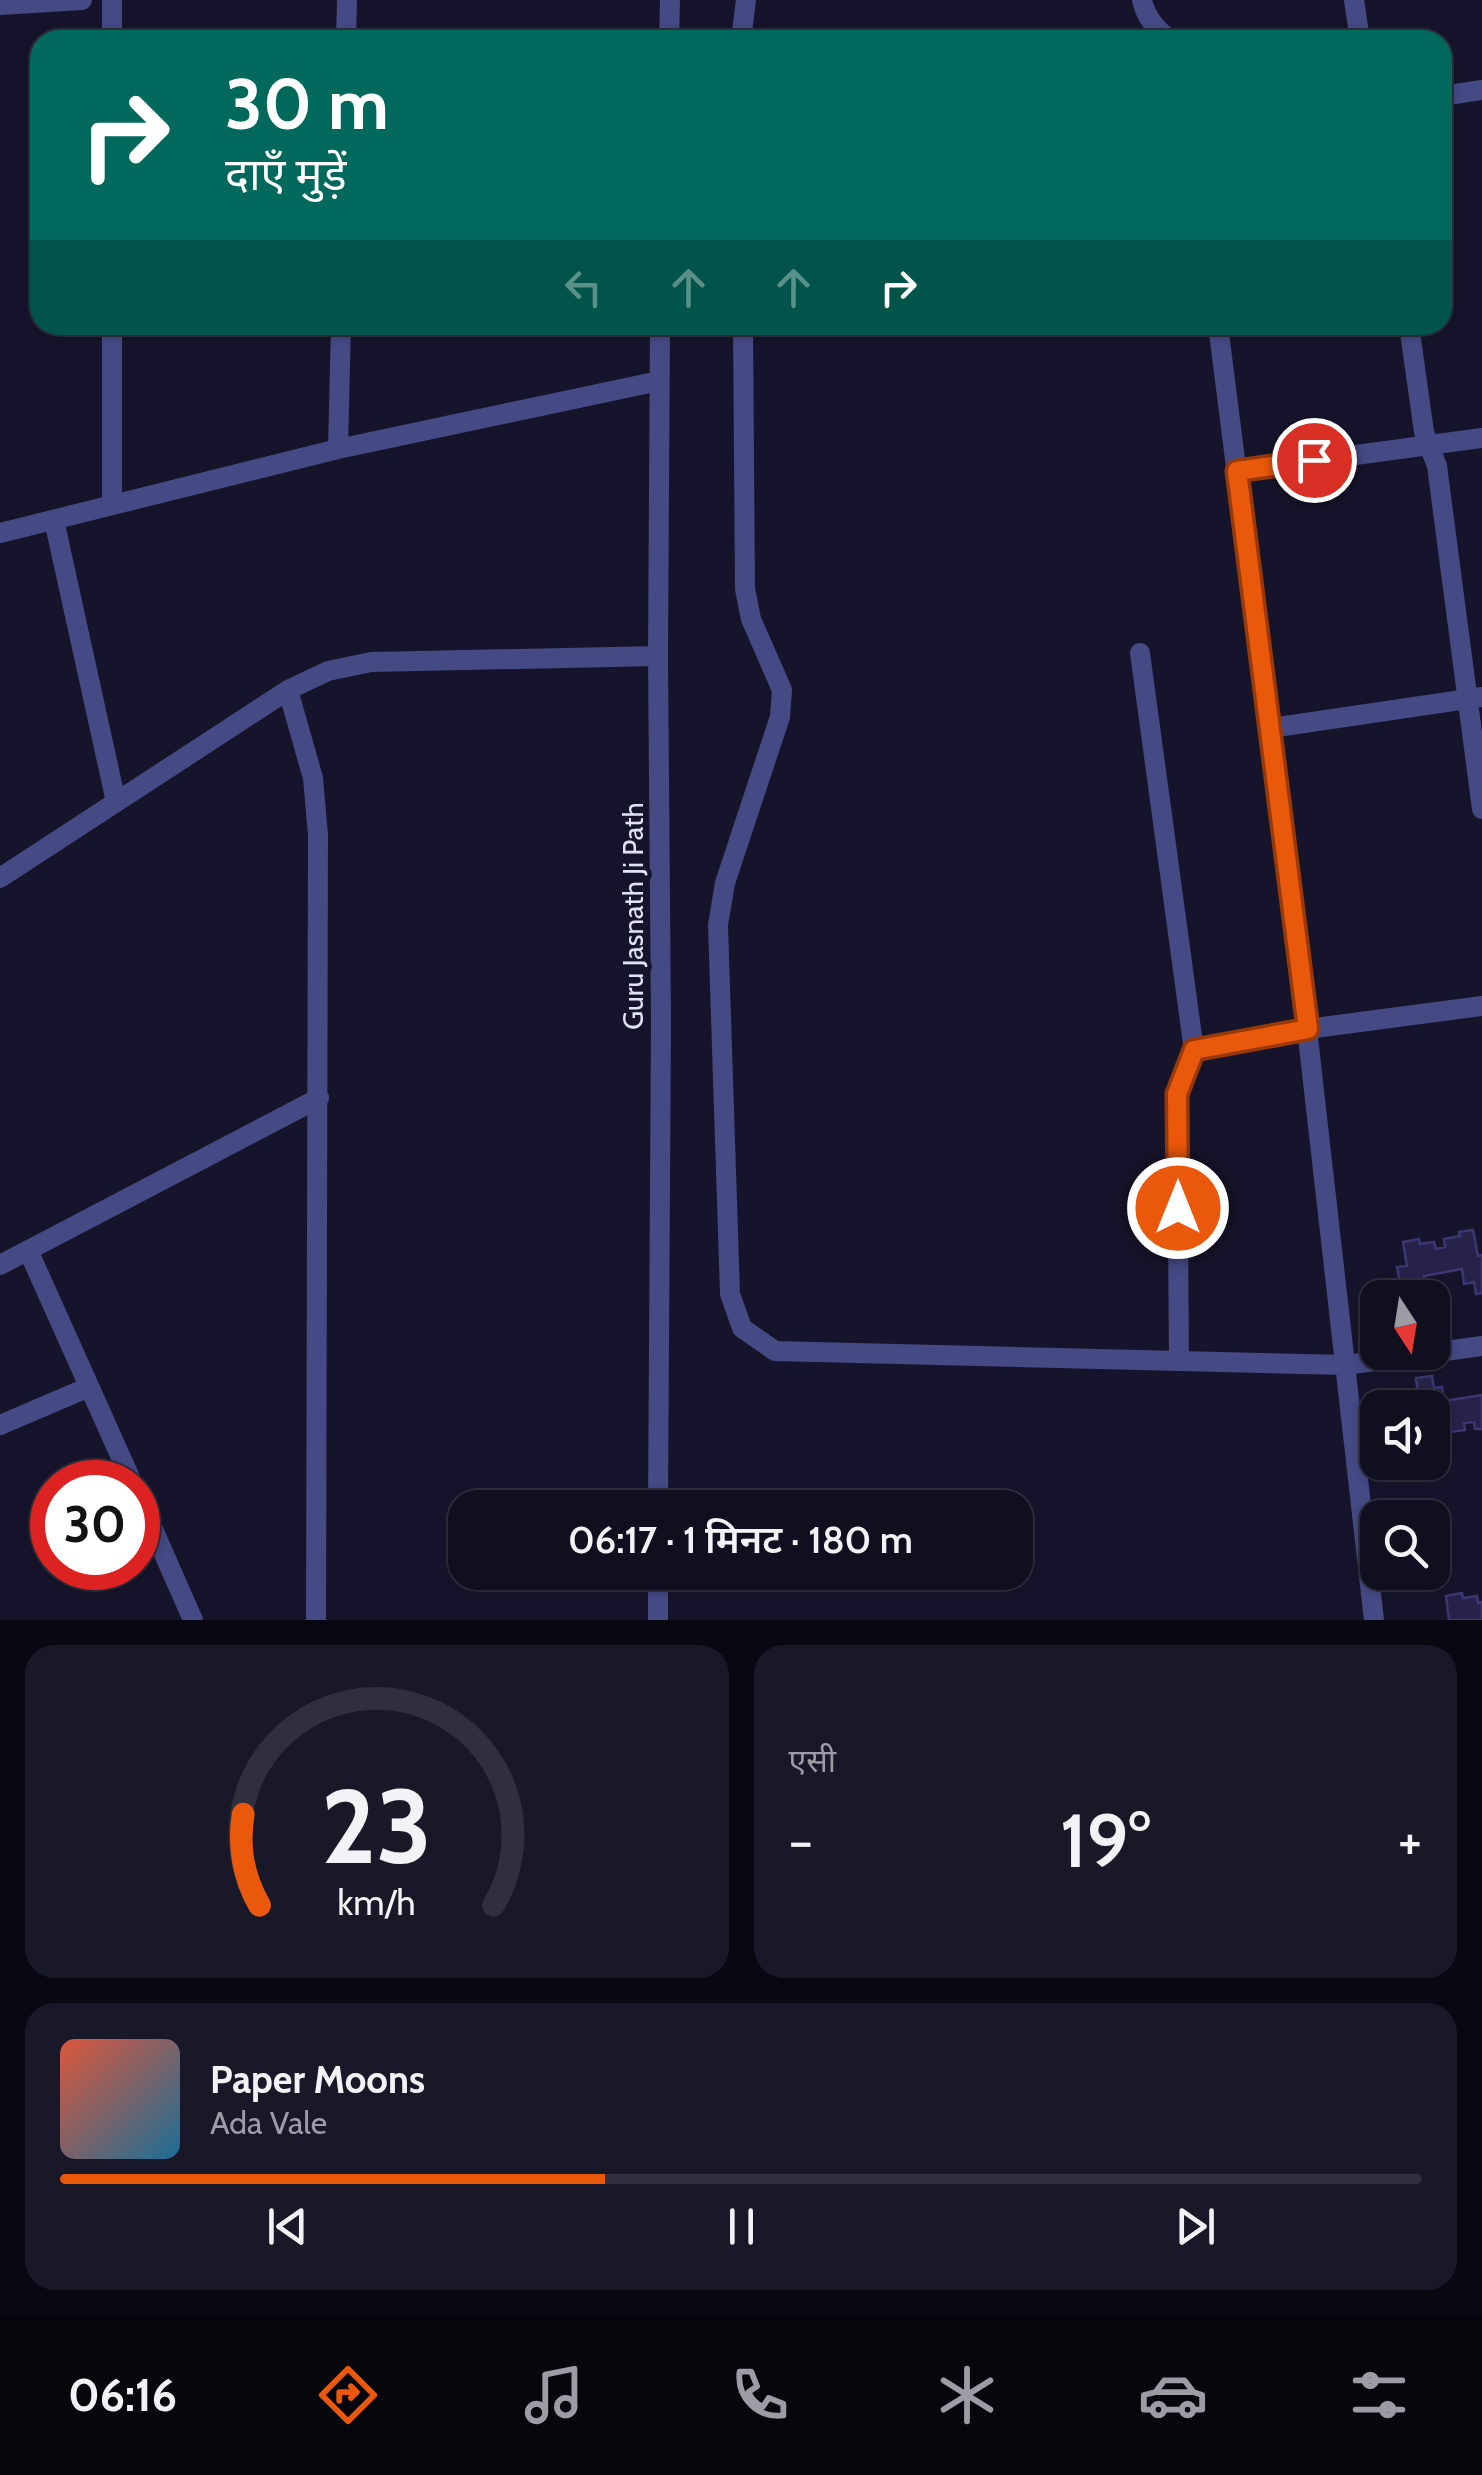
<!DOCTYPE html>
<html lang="hi">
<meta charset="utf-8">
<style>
:root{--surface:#100f20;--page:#191829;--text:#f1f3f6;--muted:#9c9ca5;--line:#302f3e;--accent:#ea580c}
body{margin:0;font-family:Cabin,"Noto Sans Devanagari",sans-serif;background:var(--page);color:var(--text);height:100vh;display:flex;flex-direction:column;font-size:38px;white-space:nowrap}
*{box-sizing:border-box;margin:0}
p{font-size:32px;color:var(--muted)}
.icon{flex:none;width:55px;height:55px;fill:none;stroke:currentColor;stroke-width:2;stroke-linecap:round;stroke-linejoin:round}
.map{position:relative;height:1620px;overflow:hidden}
.panel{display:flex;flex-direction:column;gap:25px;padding:25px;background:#090812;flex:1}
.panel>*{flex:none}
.banner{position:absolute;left:30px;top:30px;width:1422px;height:305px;border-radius:30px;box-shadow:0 2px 8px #0004,0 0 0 2px var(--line);background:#00695c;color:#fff;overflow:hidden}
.needle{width:65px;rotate:168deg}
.tools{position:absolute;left:1360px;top:1280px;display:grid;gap:20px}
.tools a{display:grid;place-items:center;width:90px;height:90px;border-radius:20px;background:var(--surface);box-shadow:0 2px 8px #0004,0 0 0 2px var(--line);font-size:50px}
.speed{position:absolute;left:30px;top:1460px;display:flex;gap:20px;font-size:50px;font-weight:700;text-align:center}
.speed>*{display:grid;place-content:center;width:130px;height:130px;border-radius:50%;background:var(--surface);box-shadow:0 2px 8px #0004,0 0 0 2px var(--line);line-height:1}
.speed .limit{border:15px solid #d22;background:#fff;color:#111}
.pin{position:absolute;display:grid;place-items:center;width:85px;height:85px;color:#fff;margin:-42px;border:5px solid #fff;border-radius:50%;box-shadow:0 2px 10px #0007}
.me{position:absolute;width:110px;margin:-55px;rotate:0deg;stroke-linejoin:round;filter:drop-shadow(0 0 8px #0008)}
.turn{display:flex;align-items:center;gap:35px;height:210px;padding:0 30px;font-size:45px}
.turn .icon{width:130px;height:130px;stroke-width:2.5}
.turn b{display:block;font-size:70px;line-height:85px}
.lanes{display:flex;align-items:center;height:95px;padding:0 30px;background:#0003;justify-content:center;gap:50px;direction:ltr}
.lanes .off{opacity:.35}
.big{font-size:75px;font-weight:600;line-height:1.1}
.panel .card{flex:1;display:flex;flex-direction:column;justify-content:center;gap:15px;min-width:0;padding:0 35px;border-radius:30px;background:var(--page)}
.panel .dial{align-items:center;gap:0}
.dial svg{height:260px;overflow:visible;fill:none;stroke:var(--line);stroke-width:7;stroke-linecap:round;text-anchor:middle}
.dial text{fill:var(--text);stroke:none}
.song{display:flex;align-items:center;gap:30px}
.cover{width:120px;height:120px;border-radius:15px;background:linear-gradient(135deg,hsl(10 70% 55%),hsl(200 70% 35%))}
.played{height:10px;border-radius:5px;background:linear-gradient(90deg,var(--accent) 40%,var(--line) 40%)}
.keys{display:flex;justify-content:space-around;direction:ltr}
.heat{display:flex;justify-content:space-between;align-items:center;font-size:55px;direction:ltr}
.panel .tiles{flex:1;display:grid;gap:25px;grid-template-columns:1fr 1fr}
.card:last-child{grid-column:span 2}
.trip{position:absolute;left:448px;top:1490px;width:585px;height:100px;border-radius:30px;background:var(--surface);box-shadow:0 2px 8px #0004,0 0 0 2px var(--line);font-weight:600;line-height:100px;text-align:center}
.menu{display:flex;height:160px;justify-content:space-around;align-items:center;background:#06060d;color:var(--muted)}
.menu .icon{width:70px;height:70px}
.menu .current{color:var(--accent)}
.menu b{font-size:45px;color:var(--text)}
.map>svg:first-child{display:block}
.building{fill:#262249;stroke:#3c3773;stroke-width:2.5}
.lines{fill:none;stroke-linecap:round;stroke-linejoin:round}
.minor{stroke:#454984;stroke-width:20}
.route-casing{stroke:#983908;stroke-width:25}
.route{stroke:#ea580c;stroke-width:18}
.labels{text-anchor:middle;stroke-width:9;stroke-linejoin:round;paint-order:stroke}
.street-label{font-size:28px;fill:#e1e1fc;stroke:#16142a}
</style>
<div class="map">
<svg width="1482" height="1620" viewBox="0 0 1482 1620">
<rect width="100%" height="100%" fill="#16142a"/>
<path class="building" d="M 1473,1230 L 1478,1256 L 1482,1255 L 1482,1293 L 1476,1294 L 1474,1282 L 1464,1284 L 1462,1269 L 1424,1276 L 1426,1290 L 1417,1292 L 1419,1298 L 1403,1298 L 1397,1267 L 1407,1266 L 1403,1242 L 1419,1239 L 1420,1244 L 1434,1242 L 1436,1249 L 1445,1247 L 1444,1239 L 1460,1236 L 1459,1232 Z
M 1432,1376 L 1434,1388 L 1442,1387 L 1444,1401 L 1482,1395 L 1482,1429 L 1475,1429 L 1474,1422 L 1464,1423 L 1465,1430 L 1450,1432 L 1451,1438 L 1435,1440 L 1432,1408 L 1420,1408 L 1416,1378 Z
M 1462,1593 L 1463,1598 L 1477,1596 L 1478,1603 L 1482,1602 L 1482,1620 L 1449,1620 L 1446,1596 Z"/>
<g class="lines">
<path class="minor" d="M 112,0 L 112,40
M 1142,0 C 1146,18 1156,30 1171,40
M 1354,0 L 1360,40
M 0,5 L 82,0
M 346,40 L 347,0
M 669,40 L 670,0
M 741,40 L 746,0
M 1442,96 L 1482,90
M 112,325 L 112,505
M 743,325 L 745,589 L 751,619 L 782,690 L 780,717 L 725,883 L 718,925 L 730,1294 L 742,1328 L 775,1351 L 1346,1365 L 1482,1346
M 1218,325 L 1307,1029 L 1374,1620
M 1409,325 L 1424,432 L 1437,466 L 1482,809
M 338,449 L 341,325
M 1237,471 L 1482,438
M 54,520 L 116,802
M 0,533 L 338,449 L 659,381
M 1140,653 L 1194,1051 L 1177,1094 L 1179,1361
M 288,690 L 313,778 L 318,835 L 316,1620
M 1270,728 L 1482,697
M 0,878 L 288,690 L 328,671 L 371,662 L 658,656
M 1194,1051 L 1307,1029 L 1482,1006
M 28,1250 L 132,1482
M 0,1265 L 319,1098
M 0,1425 L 89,1387
M 138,1495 L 193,1620
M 658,1508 L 661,1023 L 658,656 L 660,325
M 658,1620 L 658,1572"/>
</g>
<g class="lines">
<g class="route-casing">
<path id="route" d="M 1178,1208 L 1177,1094 L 1194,1050 L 1308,1029 L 1237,471 L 1314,460"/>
</g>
<use href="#route" class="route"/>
</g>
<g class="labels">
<g class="street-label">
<text transform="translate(633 916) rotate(-90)" y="10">Guru Jasnath Ji Path</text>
</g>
</g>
</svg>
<div class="tools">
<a><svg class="needle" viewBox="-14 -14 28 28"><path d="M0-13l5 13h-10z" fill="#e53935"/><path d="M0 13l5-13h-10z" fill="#9c9ca5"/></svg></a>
<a><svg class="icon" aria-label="sound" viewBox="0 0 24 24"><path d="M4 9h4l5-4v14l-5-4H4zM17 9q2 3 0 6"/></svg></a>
<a><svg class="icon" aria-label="search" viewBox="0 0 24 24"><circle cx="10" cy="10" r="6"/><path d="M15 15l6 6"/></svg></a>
</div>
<div class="speed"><div class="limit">30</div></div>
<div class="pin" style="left:1314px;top:460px;background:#d93025"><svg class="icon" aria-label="arrive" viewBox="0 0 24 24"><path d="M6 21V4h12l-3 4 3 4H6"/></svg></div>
<svg class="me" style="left:1178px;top:1208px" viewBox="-20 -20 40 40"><circle r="17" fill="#ea580c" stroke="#fff" stroke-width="3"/><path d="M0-11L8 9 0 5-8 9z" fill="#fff"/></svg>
<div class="trip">06:17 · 1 मिनट · 180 m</div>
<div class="banner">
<div class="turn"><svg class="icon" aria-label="right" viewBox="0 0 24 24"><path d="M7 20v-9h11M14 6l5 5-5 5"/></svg><div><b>30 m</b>दाएँ मुड़ें</div></div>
<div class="lanes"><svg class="icon off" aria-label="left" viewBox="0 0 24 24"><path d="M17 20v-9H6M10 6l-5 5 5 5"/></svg><svg class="icon off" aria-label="ahead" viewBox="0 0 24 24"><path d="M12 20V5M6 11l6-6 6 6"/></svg><svg class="icon off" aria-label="ahead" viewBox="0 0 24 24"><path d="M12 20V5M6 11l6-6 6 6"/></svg><svg class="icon" aria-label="right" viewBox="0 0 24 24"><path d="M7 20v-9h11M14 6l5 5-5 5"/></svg></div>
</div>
</div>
<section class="panel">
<div class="tiles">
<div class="card dial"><svg viewBox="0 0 100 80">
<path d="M14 69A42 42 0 1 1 86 69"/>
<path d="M14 69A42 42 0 0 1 9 41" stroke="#ea580c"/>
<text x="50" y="56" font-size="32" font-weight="700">23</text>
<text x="50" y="72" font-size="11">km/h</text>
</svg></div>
<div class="card"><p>एसी</p>
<div class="heat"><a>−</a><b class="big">19°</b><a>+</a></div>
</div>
<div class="card">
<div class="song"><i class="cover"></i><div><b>Paper Moons</b><p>Ada Vale</p></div></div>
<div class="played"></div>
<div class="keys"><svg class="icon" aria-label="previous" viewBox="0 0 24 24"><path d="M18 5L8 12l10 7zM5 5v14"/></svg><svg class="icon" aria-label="pause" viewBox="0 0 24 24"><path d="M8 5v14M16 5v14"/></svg><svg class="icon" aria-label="next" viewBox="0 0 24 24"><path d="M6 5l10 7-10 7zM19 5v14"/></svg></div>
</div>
</div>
</section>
<nav class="menu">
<b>06:16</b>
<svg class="icon current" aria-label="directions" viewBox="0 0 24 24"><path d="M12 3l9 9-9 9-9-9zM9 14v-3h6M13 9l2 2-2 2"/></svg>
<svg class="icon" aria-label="music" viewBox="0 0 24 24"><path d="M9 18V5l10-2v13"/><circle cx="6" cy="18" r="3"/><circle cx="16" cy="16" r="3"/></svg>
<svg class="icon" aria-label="phone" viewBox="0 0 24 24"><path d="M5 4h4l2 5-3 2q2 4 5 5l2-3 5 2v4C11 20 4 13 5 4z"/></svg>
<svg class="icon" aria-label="climate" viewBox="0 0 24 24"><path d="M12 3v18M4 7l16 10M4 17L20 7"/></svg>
<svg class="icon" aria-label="car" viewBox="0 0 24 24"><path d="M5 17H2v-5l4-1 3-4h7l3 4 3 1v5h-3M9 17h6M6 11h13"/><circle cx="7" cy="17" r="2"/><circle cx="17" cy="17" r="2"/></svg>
<svg class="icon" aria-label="filters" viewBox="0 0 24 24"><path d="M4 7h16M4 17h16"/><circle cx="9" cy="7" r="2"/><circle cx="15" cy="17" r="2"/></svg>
</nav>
